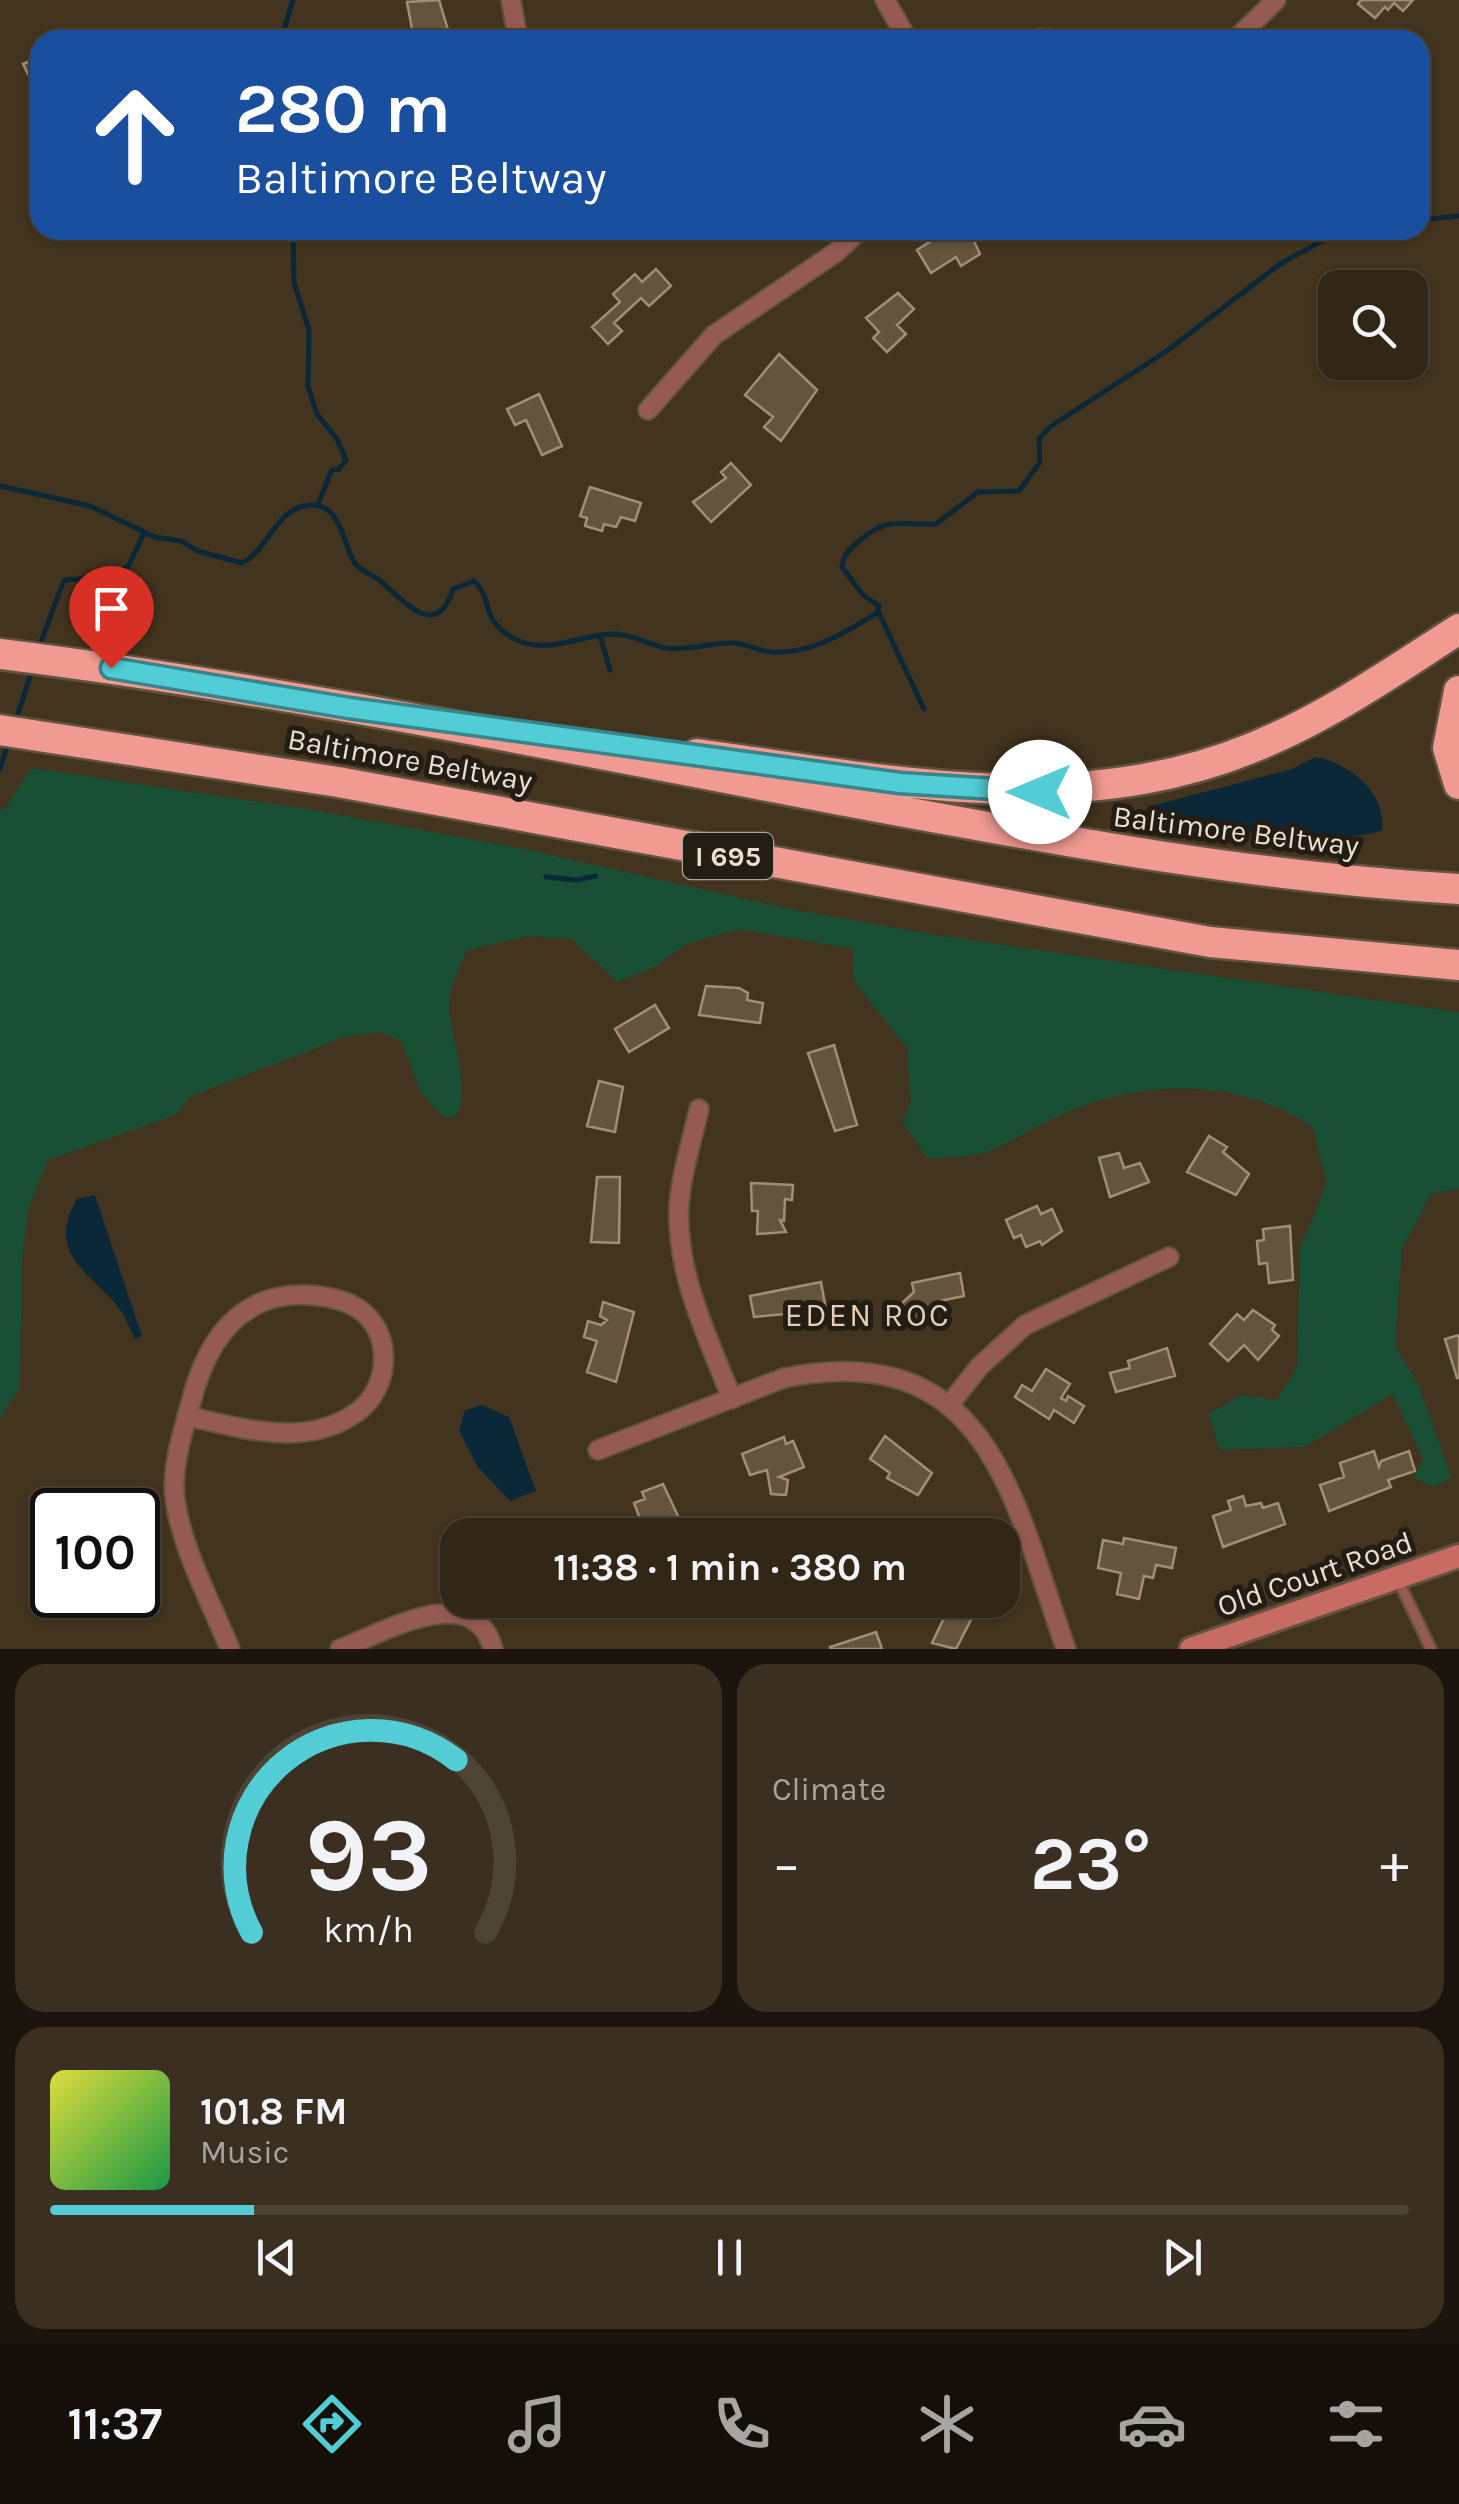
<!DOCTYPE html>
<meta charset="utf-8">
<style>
:root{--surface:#322717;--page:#3a2f20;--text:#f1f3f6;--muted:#a8a5a1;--line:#4d4436;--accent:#52ccd5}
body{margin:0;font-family:Karla,sans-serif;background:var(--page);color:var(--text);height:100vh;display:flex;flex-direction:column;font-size:38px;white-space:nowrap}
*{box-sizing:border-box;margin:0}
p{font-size:32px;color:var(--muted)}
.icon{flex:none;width:55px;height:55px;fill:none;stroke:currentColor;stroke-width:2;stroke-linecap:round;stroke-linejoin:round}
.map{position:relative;height:1649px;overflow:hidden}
.drawer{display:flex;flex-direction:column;gap:15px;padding:15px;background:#1c150d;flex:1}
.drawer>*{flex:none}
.guide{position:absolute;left:30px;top:30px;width:1400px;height:210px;border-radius:30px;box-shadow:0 2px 8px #0004,0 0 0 2px var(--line);background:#1a4fa0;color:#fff;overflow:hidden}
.tools{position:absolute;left:1318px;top:270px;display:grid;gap:20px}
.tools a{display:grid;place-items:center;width:110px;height:110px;border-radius:20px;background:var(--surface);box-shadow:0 2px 8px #0004,0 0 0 2px var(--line);font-size:50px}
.speed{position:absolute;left:30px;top:1488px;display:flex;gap:20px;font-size:50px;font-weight:700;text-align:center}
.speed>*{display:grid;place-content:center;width:130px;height:130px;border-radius:50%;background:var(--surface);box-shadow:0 2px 8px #0004,0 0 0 2px var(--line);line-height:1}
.speed .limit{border:5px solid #111;border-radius:15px;background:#fff;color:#111}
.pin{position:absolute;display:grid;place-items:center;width:85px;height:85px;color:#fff;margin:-102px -42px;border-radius:50% 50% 50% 0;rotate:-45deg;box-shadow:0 0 10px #0007}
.pin .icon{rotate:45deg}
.me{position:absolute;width:110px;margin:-55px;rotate:270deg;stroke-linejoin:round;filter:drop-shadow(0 0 8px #0008)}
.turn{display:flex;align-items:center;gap:35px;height:210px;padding:0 40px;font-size:45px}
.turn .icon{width:130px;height:130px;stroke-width:2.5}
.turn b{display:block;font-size:70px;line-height:85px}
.big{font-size:75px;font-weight:700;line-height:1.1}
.drawer .widget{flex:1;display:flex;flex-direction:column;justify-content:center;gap:15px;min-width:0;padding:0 35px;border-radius:30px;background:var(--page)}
.drawer .dial{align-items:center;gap:0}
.dial svg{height:260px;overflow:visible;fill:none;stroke:var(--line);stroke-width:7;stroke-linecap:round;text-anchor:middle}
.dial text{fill:var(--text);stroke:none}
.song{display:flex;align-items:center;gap:30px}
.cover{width:120px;height:120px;border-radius:15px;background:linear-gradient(135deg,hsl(60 70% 55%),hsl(140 70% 35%))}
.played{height:10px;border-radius:5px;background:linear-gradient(90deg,var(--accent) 15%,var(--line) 15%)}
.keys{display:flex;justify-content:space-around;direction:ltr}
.heat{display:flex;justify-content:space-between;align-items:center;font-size:55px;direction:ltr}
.drawer .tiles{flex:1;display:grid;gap:15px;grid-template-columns:1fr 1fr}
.widget:last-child{grid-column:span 2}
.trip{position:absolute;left:440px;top:1518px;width:580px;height:100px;border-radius:30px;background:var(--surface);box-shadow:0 2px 8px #0004,0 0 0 2px var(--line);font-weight:700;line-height:100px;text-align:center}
.tabs{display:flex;height:160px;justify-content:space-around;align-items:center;background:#141009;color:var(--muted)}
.tabs .icon{width:70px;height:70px}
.tabs .active{color:var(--accent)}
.tabs b{font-size:45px;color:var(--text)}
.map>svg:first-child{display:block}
.green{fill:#184f35}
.water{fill:#0a2838}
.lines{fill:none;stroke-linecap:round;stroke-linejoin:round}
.stream{stroke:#0a2838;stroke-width:5}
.building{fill:#64533d;stroke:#a18e77;stroke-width:2.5}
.service-casing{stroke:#61533f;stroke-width:14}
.minor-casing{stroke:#61533f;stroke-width:22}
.secondary-casing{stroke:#61533f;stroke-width:28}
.motorway-casing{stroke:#61533f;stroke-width:35}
.service{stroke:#955a54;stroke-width:9}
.minor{stroke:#955a54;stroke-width:18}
.secondary{stroke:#c86b62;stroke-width:22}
.motorway{stroke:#f09a91;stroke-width:30}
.route-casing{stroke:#35858a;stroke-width:25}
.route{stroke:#52ccd5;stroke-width:18}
.labels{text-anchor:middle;stroke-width:10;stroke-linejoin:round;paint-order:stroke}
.shield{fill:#241d14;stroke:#aea59a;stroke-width:2.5}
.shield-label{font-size:28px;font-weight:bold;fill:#e9dfd3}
.street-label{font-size:30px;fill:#e9dfd3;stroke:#241d14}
.neighbourhood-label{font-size:32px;letter-spacing:2.5px;fill:#e3cfb6;stroke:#241d14}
</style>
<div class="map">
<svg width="1459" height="1649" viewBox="0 0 1459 1649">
<rect width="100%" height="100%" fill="#43341f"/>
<path class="green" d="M 31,768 L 314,810 L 524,849 L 785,908 L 930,934 L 1459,1012 L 1459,1189 L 1432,1193 L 1402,1248 L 1395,1346 L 1419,1386 L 1451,1477 L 1435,1487 L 1414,1478 L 1423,1459 L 1393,1394 L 1304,1447 L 1220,1450 L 1209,1414 L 1241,1395 L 1276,1400 L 1297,1369 L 1300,1248 L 1327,1184 L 1313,1127 C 1238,1076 1138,1079 1056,1117 C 999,1144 997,1159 927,1158 L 902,1121 L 911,1103 L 907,1048 L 854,981 L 853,949 L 739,929 L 686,944 L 653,968 L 617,982 L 572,939 L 528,936 L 467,950 C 461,965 449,988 449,1004 C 450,1037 471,1085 457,1115 L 445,1118 L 421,1093 L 402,1042 L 382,1032 L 345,1037 L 189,1097 L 176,1115 L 48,1160 L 28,1210 L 22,1258 L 20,1387 L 0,1419 L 0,809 L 5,809 Z"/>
<path class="water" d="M 1315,757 C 1348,762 1387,793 1382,830 C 1343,848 1189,828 1144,818 L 1147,807 L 1292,769 Z
M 95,1195 L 142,1336 L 135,1339 C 129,1327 124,1314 116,1304 C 84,1269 47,1251 77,1199 Z
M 482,1405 L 509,1417 L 536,1491 L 510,1501 L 478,1467 L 459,1431 L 465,1410 Z"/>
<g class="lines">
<path class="stream" d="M 281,40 L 293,0
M 1420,220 L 1459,216
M 293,230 L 294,283 L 309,330 L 308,386 L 317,414 L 337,439 L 346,460 L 339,469 L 332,470 L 317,506
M 0,486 L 90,506 L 155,537 L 181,541 L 198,551 L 242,563 C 269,550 276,507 310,505 C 341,503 343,544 354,562 C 358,569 372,575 379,580 C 403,599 436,643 453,589 L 474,581 C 495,600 478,621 517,640 C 550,655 581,634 614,634 C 632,634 649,645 666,648 C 690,651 711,642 734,643 C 747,644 759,651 771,652 C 810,655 846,632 877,613 L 879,606 L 863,595 L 842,567 C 844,553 849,550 859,541 C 889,515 901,526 936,524 L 978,492 L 1019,491 L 1040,462 L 1039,439 L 1050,427 L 1168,350 L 1280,264 L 1342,230
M 879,613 L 924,709
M 600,636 L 610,670
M 39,647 L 64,580 L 102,577 L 128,567 L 144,533
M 15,723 L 33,667
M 0,769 L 8,743
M 546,877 L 576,880 L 596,876"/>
</g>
<path class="building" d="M 439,0 L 451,40 L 414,40 L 407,2 Z
M 1361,0 L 1413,0 L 1403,11 L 1394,3 L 1388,10 L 1385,7 L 1375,18 L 1358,4 Z
M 1038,29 L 1118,30 L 1118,40 L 1027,40 L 1027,32 Z
M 40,57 L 40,109 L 36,100 L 40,98 L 23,64 Z
M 948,230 L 983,230 L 972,237 L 980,254 L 961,266 L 956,257 L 931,273 L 917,250 Z
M 656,269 L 671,286 L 649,306 L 641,298 L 614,323 L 622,331 L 608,344 L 592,327 L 620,302 L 613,294 L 635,274 L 642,282 Z
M 898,293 L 914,309 L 897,325 L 906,334 L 887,352 L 873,338 L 879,332 L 866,318 Z
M 779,354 L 817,390 L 781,441 L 764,427 L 773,417 L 745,395 Z
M 539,394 L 562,446 L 542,455 L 526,420 L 515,425 L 507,409 Z
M 731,463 L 751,485 L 711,522 L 693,502 L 726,478 L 721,472 Z
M 590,487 L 641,503 L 635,521 L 621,517 L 616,527 L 604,524 L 602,531 L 585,526 L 587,518 L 580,516 Z
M 706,986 L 739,988 L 748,993 L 747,1000 L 763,1003 L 760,1023 L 699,1015 Z
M 655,1005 L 669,1028 L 629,1052 L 615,1029 Z
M 834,1045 L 857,1125 L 835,1131 L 808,1053 Z
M 599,1081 L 623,1087 L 615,1132 L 587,1126 Z
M 1209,1136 L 1227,1147 L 1223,1152 L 1249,1174 L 1236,1195 L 1187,1172 Z
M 1119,1153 L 1124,1168 L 1140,1163 L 1149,1182 L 1110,1197 L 1099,1158 Z
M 597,1177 L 620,1177 L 619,1243 L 591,1242 Z
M 751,1183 L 793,1185 L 792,1200 L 785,1199 L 784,1221 L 780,1220 L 786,1232 L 757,1234 L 758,1211 L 752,1211 Z
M 1037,1206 L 1041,1214 L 1052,1209 L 1062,1231 L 1042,1245 L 1040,1241 L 1026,1247 L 1021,1235 L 1014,1238 L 1006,1220 Z
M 1290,1226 L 1293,1280 L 1269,1283 L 1267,1263 L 1259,1264 L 1257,1241 L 1264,1240 L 1263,1229 Z
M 960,1273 L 964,1296 L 940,1301 L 917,1323 L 900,1305 L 914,1292 L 912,1283 Z
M 821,1282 L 826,1310 L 754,1317 L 750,1296 Z
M 603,1302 L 634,1312 L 616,1382 L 587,1372 L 597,1341 L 584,1337 L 588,1321 L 601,1325 L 607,1320 L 600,1316 Z
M 1253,1310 L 1275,1325 L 1272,1330 L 1279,1336 L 1258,1360 L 1244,1345 L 1228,1361 L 1210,1344 L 1237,1314 L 1244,1320 Z
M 1459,1335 L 1459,1377 L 1457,1378 L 1445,1339 Z
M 1167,1348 L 1175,1376 L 1116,1392 L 1110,1373 L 1130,1368 L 1128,1361 Z
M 1046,1369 L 1070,1384 L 1061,1398 L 1066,1401 L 1068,1396 L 1084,1406 L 1074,1423 L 1054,1410 L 1049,1419 L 1015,1397 L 1022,1385 L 1032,1391 Z
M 885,1436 L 932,1473 L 918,1495 L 887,1478 L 890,1473 L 870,1459 Z
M 784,1437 L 786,1444 L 793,1441 L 804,1467 L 779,1477 L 788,1480 L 786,1495 L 771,1494 L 767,1470 L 750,1475 L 742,1454 Z
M 1374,1451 L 1379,1467 L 1381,1461 L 1409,1451 L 1415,1471 L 1388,1480 L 1391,1487 L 1329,1511 L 1320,1485 L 1344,1477 L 1340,1463 Z
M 663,1484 L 678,1516 L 644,1529 L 634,1503 L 645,1499 L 642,1492 Z
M 1243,1496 L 1246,1506 L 1261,1503 L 1263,1508 L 1278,1503 L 1285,1524 L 1223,1547 L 1213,1516 L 1231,1510 L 1228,1501 Z
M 1124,1538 L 1176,1548 L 1172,1568 L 1156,1565 L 1153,1578 L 1144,1576 L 1139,1599 L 1117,1594 L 1121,1573 L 1098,1568 L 1103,1540 L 1123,1544 Z
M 946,1600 L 987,1600 L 980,1615 L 975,1612 L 956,1649 L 932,1643 L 945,1616 L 939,1613 Z
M 876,1632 L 882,1649 L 831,1649 L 830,1647 Z"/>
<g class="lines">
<g class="service-casing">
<path id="service" d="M 1398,1580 L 1431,1649"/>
</g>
<g class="minor-casing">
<path id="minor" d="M 511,0 L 518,40
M 885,0 L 908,40
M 1235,40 L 1276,0
M 648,410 L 714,335 L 835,253 L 860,230
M 699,1109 C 692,1141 681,1174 679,1207 C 676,1275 708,1337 732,1399
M 950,1404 L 979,1367 L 1025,1325 L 1169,1257
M 187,1416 C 241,1428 307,1449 357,1412 C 388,1390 394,1339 364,1313 C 349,1300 326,1296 307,1295 C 238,1292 206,1343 191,1402 C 183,1432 171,1468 175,1499 C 182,1550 211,1602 230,1649
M 598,1450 L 784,1378 C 988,1337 1013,1498 1066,1649
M 340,1649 C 383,1633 474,1578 493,1649"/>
</g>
<g class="secondary-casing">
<path id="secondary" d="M 1191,1649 L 1459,1556"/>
</g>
<g class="motorway-casing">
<path id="motorway" d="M 0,654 C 282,689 561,747 840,800 C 1046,838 1249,877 1459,889
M 1459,691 L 1448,748 L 1459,784
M 0,730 L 338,782 L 1210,942 L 1459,965
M 697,754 C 884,779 1073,822 1254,747 C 1328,717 1392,672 1459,629"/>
</g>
<use href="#service" class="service"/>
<use href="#minor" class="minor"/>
<use href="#secondary" class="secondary"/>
<use href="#motorway" class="motorway"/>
</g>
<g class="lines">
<g class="route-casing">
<path id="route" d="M 111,668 L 349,708 L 900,783 L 1040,792"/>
</g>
<use href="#route" class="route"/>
</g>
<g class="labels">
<rect class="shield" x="683" y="833" width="90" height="46" rx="8"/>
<g class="shield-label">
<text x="728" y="866">I 695</text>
</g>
<g class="street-label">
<text transform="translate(410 760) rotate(10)" y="10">Baltimore Beltway</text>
<text transform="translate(1236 831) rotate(7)" y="10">Baltimore Beltway</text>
<text transform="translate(1315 1574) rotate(-19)" y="10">Old Court Road</text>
</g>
<g class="neighbourhood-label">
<text x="868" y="1326">EDEN ROC</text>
</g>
</g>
</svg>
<div class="tools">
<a><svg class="icon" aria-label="search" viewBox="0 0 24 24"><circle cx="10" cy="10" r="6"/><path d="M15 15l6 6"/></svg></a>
</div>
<div class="speed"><div class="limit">100</div></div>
<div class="pin" style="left:111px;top:668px;background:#d93025"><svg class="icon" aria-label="arrive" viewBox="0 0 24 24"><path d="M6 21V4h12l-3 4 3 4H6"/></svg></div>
<svg class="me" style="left:1040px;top:792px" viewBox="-20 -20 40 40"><circle r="19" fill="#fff"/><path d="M0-13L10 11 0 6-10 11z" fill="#52ccd5"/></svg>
<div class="trip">11:38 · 1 min · 380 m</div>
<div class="guide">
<div class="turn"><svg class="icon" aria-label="ahead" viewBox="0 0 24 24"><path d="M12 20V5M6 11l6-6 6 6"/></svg><div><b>280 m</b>Baltimore Beltway</div></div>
</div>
</div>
<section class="drawer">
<div class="tiles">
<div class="widget dial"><svg viewBox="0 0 100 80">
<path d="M14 69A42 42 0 1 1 86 69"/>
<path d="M14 69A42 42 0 0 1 77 16" stroke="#52ccd5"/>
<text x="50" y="56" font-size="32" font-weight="700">93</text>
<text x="50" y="72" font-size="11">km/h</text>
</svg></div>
<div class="widget"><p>Climate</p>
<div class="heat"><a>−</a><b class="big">23°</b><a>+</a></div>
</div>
<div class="widget">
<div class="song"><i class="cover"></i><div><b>101.8 FM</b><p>Music</p></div></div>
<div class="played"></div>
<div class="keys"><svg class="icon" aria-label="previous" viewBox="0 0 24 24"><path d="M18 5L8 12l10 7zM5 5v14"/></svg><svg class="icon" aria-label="pause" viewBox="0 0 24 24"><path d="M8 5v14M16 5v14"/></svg><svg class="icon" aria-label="next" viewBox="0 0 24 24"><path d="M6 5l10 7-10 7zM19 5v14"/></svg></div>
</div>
</div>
</section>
<nav class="tabs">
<b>11:37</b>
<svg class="icon active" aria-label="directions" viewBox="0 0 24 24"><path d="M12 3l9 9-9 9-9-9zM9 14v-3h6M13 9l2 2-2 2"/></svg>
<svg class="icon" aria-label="music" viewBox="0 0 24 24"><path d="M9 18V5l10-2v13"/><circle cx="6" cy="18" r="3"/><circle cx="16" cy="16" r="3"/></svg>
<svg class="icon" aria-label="phone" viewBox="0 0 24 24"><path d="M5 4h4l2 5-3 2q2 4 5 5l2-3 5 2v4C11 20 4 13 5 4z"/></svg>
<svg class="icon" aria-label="climate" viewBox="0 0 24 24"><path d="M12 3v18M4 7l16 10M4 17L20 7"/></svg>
<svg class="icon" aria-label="car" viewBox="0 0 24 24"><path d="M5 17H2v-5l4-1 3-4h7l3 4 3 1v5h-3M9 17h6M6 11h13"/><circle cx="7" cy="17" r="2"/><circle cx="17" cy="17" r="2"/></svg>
<svg class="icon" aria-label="filters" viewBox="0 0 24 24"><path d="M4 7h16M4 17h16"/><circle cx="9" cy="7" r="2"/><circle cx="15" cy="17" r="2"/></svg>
</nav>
